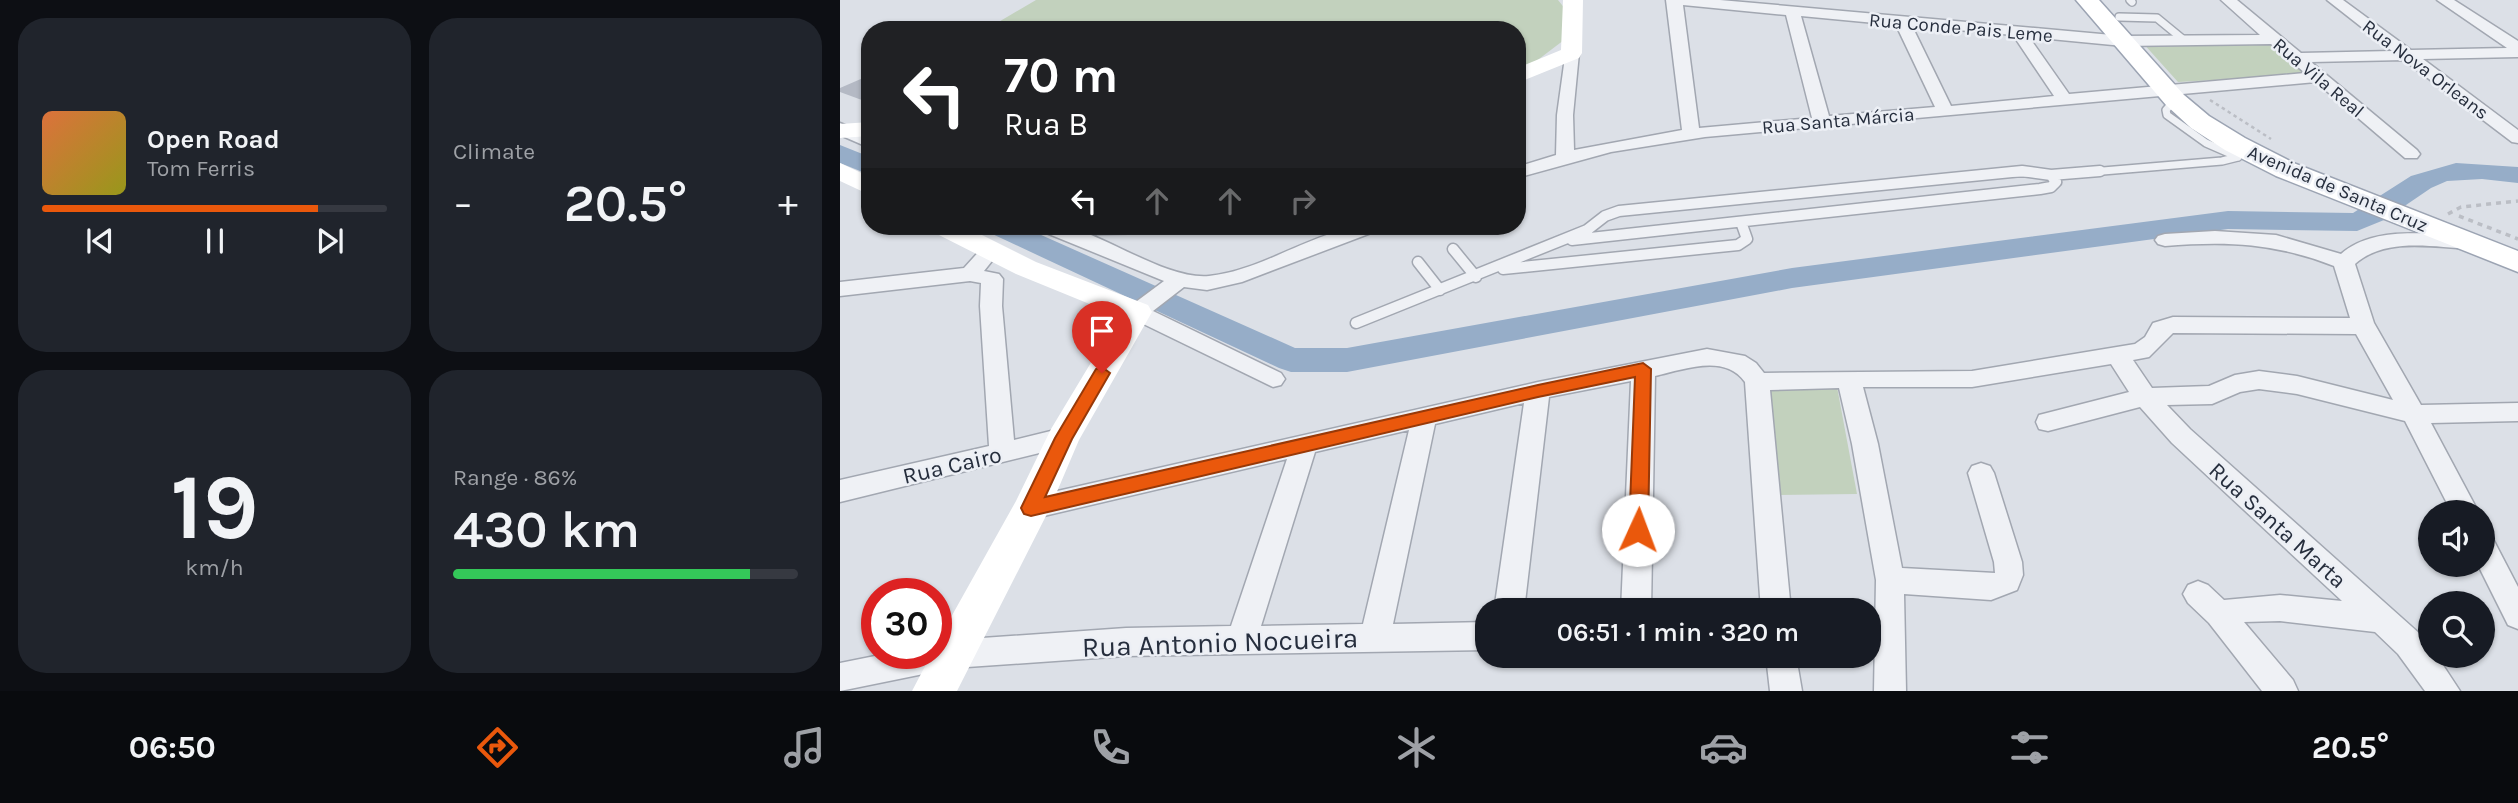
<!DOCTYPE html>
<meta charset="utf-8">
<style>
:root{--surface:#171b24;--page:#20242c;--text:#f1f3f6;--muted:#9ea1a6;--line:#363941;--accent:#ea580c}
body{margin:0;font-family:Karla,sans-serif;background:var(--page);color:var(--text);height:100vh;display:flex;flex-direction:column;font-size:26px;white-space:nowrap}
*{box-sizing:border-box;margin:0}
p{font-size:23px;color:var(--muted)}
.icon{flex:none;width:38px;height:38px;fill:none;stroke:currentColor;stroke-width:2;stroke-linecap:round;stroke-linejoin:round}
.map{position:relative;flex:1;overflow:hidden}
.side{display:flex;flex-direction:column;gap:18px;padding:18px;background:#0d0f14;width:840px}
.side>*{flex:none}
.top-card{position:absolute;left:21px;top:21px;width:665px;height:214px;border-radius:28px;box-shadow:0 2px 5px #0004;background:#202124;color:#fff;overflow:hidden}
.controls{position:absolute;left:1578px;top:500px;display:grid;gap:14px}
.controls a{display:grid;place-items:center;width:77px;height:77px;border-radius:50%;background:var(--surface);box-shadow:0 2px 5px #0004;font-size:35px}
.speed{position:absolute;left:21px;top:578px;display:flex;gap:14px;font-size:35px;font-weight:700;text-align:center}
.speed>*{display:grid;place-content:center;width:91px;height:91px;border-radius:50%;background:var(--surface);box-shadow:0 2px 5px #0004;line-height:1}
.speed .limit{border:10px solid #d22;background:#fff;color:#111}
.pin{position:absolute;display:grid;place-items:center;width:60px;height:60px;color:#fff;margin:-72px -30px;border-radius:50% 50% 50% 0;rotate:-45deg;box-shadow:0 0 7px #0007}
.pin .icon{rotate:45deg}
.me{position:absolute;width:77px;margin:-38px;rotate:2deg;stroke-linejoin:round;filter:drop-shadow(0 0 5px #0008)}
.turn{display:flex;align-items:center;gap:24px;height:147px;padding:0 28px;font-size:32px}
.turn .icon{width:91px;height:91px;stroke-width:2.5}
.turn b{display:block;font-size:49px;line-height:60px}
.lanes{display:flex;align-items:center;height:66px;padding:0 28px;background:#0003;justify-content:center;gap:35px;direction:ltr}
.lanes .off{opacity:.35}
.big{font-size:52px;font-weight:600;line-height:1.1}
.side .tile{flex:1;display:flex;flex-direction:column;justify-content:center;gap:10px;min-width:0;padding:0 24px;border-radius:28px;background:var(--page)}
.side .dial{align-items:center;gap:0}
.dial b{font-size:91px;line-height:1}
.song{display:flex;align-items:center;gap:21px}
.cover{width:84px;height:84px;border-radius:10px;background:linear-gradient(135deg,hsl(20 70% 55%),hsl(60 70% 35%))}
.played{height:7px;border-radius:4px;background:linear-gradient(90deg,var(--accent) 80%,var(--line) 80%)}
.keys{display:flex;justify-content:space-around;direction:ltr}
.heat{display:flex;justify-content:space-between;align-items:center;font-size:38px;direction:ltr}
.charge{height:10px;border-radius:5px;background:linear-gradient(90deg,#34c759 86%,var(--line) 0)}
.side .tiles{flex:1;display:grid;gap:18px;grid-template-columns:repeat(2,1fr)}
.trip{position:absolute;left:635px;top:598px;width:406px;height:70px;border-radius:28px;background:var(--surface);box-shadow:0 2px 5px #0004;font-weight:600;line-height:70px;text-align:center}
.menu{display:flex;height:112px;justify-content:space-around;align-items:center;background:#090b0e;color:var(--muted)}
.menu .icon{width:49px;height:49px}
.menu .current{color:var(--accent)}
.menu b{font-size:32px;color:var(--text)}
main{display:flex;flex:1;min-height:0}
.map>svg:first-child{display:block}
.green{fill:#c2d1bd}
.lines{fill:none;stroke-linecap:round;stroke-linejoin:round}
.river{fill:#96adc8;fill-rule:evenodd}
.building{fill:#b4b9c4}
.lane-far1-casing{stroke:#a2a7b1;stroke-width:10}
.lane-casing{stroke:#a2a7b1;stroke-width:13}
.street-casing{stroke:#a2a7b1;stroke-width:3}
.primary-casing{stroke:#9ca4b3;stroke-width:3}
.path-far1{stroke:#bbbec5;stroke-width:2.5;stroke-dasharray:3.5 3.5;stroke-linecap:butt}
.path{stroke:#bbbec5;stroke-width:3.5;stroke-dasharray:5 5;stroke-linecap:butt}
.lane-far1{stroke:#eff1f5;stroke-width:7}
.lane{stroke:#eff1f5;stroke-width:10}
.street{fill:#eff1f5;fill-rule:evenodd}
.secondary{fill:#fff;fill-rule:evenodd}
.primary{fill:#fff;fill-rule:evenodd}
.route{fill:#ea580c;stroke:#983908;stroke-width:2}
.labels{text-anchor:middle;stroke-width:5;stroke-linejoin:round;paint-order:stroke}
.far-street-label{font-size:19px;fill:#262e3d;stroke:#eceff5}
.street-label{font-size:23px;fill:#262e3d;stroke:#eceff5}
.near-street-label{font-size:28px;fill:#262e3d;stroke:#eceff5}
</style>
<main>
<section class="side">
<div class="tiles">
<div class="tile">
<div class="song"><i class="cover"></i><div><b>Open Road</b><p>Tom Ferris</p></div></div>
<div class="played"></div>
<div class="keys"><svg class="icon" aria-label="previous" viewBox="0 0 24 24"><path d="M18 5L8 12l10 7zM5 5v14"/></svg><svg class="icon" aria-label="pause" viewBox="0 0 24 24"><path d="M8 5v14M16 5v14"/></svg><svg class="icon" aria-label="next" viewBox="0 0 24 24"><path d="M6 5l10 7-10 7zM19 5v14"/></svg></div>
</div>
<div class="tile"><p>Climate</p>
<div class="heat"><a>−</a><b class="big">20.5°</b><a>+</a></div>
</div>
<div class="tile dial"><b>19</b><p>km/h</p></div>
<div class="tile"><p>Range · 86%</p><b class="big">430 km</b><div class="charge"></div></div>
</div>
</section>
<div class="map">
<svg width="1678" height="691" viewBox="0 0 1678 691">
<rect width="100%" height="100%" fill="#dce0e7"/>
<path class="green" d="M 196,0 L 718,0 L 726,10 L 724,40 L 695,62 L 677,69 L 677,30 L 145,30 Z
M 1430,41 L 1468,75 L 1338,82 L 1302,42 Z
M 997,387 L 1017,494 L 938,495 L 926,388 Z"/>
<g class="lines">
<path class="river" d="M 0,145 L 30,157 L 30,175 L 0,163 Z
M 1616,163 L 1678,167 L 1678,183 L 1642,179 L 1607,181 L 1591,188 L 1544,220 L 1517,231 L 1388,229 L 952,288 L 507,372 L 451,372 L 439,368 L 148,232 L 144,226 L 181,226 L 455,348 L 507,348 L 952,268 L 1388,211 L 1513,213 L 1571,176 Z"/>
</g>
<path class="building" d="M 30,75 L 30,103 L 0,92 L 0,88 Z"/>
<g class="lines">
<g class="lane-far1-casing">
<path id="lane-far1" d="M 1290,0 L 1292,2
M 1279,17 L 1317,18 L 1345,41
M 1335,100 L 1326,110 L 1327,115 L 1366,143 L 1398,157
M 1165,173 L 1195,173
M 1239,173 L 1382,161 L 1398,157"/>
</g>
<g class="lane-casing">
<path id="lane" d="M 732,240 L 1200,189 L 1211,187 L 1216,182 L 1211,175
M 613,249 L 636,277
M 578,262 L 600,290
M 663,269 L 898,245 L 907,239 L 901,222
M 516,323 L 747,230 L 765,216 L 779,211 L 1182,171 L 1211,175 L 1260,171"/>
</g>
<g class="street-casing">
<path id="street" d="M 826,0 L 880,0 L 1283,36 L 1420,35 L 1381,0 L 1397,0 L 1461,53 L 1552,51 L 1487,0 L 1503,0 L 1571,50 L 1667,48 L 1597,0 L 1614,0 L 1678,41 L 1678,57 L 1583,59 L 1678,130 L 1678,143 L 1672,142 L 1564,60 L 1471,62 L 1577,150 L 1580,154 L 1577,158 L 1565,158 L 1476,82 L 865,137 L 771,152 L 677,178 L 677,167 L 716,155 L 717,115 L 726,50 L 731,48 L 739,53 L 733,115 L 734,150 L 842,130 ZM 843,5 L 946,15 L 972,118 L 859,128 ZM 961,16 L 1056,25 L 1095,107 L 989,116 ZM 1072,26 L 1173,35 L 1214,96 L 1111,106 ZM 1189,37 L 1283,46 L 1431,44 L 1465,73 L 1229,94 Z
M 0,123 L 30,136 L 30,148 L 0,135 Z
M 196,226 C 204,226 215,224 223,226 C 265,234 326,280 369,276 C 429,270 481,223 542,226 L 539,230 L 402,282 L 367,290 L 344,287 L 313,311 L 441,373 L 445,379 L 441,385 L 433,387 L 289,317 L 286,312 L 289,307 L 324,281 L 199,230 Z
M 247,226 L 400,226 L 397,230 L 390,232 L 255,234 L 248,232 Z
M 1375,231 L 1436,235 L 1501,254 C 1534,225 1590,234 1630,237 L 1637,239 L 1640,243 L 1637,247 L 1630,249 C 1593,247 1545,237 1515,264 L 1534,323 L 1581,405 L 1678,403 L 1678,421 L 1591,423 L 1639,513 L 1612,513 L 1565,421 L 1457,394 L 1419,389 L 1400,392 L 1372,404 L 1327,405 L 1350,429 L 1580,634 L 1591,649 L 1591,656 L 1597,656 L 1620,691 L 1585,691 L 1558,654 L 1535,632 L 1440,621 L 1404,622 L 1453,680 L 1458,691 L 1422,691 L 1369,623 L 1348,603 L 1343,594 L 1348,585 L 1358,581 L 1368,585 L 1384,600 L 1440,595 L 1502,601 L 1332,443 L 1300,407 L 1208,431 L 1199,429 L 1196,422 L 1199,415 L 1289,392 L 1271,364 L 1132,387 L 1023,387 L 1038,444 L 1062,568 L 1155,573 L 1154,562 L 1128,473 L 1132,466 L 1141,463 L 1150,466 L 1154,473 L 1182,562 L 1183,575 L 1177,590 L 1151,600 L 1064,594 L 1066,691 L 1034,691 L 1036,580 L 1012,444 L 999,388 L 930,390 L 951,611 L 921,611 L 905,382 C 884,353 843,370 815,376 L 811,611 L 781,611 L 791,381 L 709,397 L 684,611 L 654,611 L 684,403 L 595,424 L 553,624 L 648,622 L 648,650 L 286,656 L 113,668 L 0,691 L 0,663 L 50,653 L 96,653 L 96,643 L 113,640 L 286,628 L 391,626 L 447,459 L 191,519 L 182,516 L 178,508 L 182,500 L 191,497 L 698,382 L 867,349 L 905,356 L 916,363 L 924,373 L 1132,371 L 1295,344 L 1305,337 L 1313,323 L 1333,317 L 1510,318 L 1494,266 C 1435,243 1388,241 1325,246 L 1318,244 L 1315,240 L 1318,236 L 1325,234 ZM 1333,333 L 1516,334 L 1553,400 L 1457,376 L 1419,371 L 1395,375 L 1369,386 L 1312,388 L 1293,360 L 1309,357 ZM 569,430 L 523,624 L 421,626 L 475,452 Z
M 150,245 L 157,247 L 160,251 L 144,271 L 159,274 L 163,279 L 162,306 L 174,440 L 223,428 L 232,431 L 236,438 L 232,445 L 0,502 L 0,480 L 149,446 L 140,306 L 141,283 L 130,281 L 0,296 L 0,282 L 124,268 L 143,247 Z
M 1643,535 L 1653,539 L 1678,587 L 1678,629 L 1668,625 L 1638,565 L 1643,565 Z
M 926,656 L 956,656 L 962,691 L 930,691 Z"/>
</g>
<g class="primary-casing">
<path id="primary" d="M 1236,0 L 1259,0 L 1344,95 L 1369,116 L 1405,138 L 1456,164 L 1678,251 L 1678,272 L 1436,176 L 1385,150 L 1351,128 L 1326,105 Z"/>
</g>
<path class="path-far1" d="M 1370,100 L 1431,139"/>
<path class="path" d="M 1608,214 L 1621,207 L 1678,201
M 1619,216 L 1678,239"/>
<use href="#lane-far1" class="lane-far1"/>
<use href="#lane" class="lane"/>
<use href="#street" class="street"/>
<path class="secondary" d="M 723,0 L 743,0 L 742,53 L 739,58 L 677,83 L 677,68 L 721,50 Z
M 30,122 L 30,136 L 0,138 L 0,124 Z
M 0,163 L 30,177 L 30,195 L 0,181 Z
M 89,226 L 124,226 L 196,262 L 308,305 L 312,312 L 239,440 L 210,508 L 117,691 L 72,691 L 92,653 L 96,653 L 96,644 L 176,501 L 211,429 L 279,316 L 176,274 L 93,232 Z"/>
<use href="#primary" class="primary"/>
</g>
<path class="route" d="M 803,363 L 811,369 L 808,530 L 805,536 L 798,538 L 791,536 L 789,530 L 795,377 L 698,397 L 191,516 L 184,514 L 181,508 L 215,438 L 256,369 L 262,367 L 270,373 L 232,439 L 205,497 L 698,385 Z"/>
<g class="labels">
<g class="far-street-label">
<text transform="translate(1121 27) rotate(5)" y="7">Rua Conde Pais Leme</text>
<text transform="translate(1586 69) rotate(37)" y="7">Rua Nova Orleans</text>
<text transform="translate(1479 77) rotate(40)" y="7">Rua Vila Real</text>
<text transform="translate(998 120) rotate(-5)" y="7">Rua Santa Márcia</text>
<text transform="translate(1498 188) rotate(23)" y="7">Avenida de Santa Cruz</text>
</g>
<g class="street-label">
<text transform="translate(112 465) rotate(-13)" y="8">Rua Cairo</text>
<text transform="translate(1438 525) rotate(42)" y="8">Rua Santa Marta</text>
</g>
<g class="near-street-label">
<text transform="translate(380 642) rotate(-2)" y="10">Rua Antonio Nocueira</text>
</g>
</g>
</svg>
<div class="controls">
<a><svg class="icon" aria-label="sound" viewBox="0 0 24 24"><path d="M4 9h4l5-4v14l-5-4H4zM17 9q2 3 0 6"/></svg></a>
<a><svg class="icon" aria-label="search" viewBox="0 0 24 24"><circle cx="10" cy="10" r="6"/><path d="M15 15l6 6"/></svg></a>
</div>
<div class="speed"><div class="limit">30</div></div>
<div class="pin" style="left:262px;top:373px;background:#d93025"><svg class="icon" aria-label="arrive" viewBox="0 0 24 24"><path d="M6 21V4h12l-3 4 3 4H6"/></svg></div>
<svg class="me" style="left:798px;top:530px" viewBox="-20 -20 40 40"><circle r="19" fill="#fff"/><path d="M0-13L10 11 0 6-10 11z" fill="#ea580c"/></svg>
<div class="trip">06:51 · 1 min · 320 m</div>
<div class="top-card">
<div class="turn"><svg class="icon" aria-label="left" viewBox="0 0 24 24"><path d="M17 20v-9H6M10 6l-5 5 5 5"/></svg><div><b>70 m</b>Rua B</div></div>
<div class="lanes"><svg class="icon" aria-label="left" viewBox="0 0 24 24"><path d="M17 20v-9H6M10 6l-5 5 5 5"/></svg><svg class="icon off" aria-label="ahead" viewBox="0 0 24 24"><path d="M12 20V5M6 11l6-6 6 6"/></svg><svg class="icon off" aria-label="ahead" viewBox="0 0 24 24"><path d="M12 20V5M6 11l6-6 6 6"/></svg><svg class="icon off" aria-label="right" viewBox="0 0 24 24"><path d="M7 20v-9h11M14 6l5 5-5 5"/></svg></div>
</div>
</div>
</main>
<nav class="menu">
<b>06:50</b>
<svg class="icon current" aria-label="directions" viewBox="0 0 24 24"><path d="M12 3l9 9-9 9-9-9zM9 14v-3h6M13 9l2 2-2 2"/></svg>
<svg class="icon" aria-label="music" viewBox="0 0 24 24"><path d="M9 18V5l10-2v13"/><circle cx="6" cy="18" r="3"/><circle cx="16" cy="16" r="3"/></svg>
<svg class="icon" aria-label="phone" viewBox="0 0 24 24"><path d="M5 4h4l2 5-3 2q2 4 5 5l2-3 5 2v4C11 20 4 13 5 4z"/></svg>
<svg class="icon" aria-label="climate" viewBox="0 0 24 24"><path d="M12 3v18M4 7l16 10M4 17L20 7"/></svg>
<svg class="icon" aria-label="car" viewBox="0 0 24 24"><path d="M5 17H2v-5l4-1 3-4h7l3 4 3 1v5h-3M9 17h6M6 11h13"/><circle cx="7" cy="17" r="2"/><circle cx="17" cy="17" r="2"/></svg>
<svg class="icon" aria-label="filters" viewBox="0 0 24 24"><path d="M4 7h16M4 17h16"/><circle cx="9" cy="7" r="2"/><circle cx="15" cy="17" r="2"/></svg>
<b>20.5°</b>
</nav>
